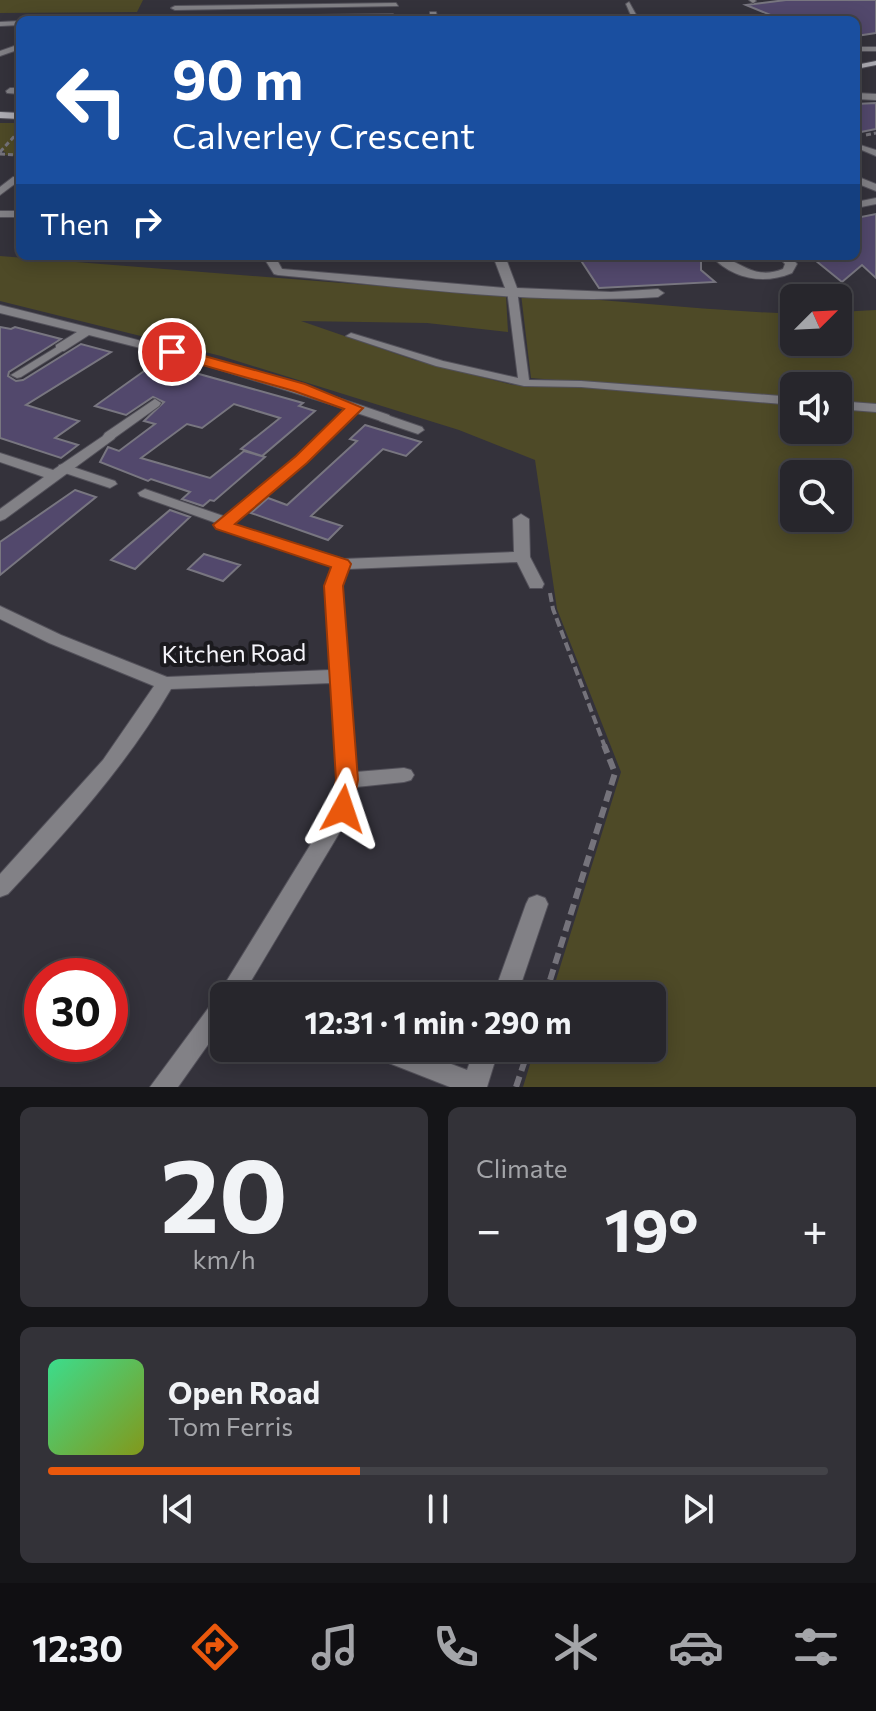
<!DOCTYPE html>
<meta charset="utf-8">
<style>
:root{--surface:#27262c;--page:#333238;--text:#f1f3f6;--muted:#a4a5a9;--line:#434348;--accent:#ea580c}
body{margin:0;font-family:Commissioner,sans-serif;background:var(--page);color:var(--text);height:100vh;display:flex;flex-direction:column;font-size:30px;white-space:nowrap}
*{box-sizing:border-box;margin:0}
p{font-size:26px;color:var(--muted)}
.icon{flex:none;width:44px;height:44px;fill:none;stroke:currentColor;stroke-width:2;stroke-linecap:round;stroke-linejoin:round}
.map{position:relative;height:1087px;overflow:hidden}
.details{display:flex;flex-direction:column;gap:20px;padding:20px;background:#151518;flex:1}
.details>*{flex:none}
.hud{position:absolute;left:16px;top:16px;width:844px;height:244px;border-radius:12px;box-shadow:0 4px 20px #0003,0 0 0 2px var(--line);background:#1a4fa0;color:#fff;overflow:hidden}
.needle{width:52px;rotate:66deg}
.buttons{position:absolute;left:780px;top:284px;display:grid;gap:16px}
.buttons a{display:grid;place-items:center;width:72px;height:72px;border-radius:12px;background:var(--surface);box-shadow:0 4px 20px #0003,0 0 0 2px var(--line);font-size:40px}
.speed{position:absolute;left:24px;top:958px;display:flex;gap:16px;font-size:40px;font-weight:700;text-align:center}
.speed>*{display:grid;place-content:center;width:104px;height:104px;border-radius:50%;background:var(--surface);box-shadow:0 4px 20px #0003,0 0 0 2px var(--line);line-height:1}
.speed .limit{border:12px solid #d22;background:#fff;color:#111}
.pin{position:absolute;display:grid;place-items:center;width:68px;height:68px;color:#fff;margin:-34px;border:4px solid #fff;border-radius:50%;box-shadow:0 2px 8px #0007}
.me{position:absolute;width:88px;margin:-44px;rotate:5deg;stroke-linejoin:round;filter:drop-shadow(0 0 6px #0008)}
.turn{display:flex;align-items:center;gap:28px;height:168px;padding:0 24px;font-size:36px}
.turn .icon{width:104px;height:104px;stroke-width:2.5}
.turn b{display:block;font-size:56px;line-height:68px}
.then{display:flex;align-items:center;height:76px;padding:0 24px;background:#0003;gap:16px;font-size:30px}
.big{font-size:60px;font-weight:700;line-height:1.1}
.details .widget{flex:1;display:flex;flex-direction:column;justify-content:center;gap:12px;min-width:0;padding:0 28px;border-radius:12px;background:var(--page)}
.details .dial{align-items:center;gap:0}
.dial b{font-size:104px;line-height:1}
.song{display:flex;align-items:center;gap:24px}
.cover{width:96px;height:96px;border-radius:12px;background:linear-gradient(135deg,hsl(150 70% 55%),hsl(70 70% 35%))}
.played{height:8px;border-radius:4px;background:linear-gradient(90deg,var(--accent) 40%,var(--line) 40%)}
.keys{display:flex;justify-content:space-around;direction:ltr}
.heat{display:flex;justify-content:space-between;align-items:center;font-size:44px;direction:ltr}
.details .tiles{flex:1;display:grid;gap:20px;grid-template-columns:1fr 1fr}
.widget:last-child{grid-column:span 2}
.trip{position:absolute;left:210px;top:982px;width:456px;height:80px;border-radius:12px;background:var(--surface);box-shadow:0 4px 20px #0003,0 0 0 2px var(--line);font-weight:700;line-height:80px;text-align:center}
.tabs{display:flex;height:128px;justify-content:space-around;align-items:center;background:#100f12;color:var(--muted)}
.tabs .icon{width:56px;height:56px}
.tabs .current{color:var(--accent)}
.tabs b{font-size:36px;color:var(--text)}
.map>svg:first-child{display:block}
.green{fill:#4e4a27;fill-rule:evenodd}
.building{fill:#52486c;stroke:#787680;stroke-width:2}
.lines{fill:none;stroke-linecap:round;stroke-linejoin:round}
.lane-casing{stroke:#53515a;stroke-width:2}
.street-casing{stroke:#53515a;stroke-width:2}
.secondary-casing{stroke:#53515a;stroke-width:2}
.path-far2{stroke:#75737b;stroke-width:3;stroke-dasharray:5 3;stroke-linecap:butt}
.path-far1{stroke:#75737b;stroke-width:4;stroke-dasharray:9 4;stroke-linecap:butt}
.path{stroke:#75737b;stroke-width:6;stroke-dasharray:11 6;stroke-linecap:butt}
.lane{fill:#828186;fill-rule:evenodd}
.street{fill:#828186;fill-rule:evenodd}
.secondary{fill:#aeadb4;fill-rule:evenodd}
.route{fill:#ea580c;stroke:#983908;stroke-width:2}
.labels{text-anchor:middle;stroke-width:8;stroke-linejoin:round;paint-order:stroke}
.street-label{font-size:24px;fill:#f5f4fa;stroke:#1b1a1e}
</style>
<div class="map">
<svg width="876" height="1087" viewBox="0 0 876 1087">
<rect width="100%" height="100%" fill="#34323b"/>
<path class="green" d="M 0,0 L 143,0 L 137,12 L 0,13 Z
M 0,123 L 20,123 L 20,156 L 3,155 L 6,153 L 0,149 Z
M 0,256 L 506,296 L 508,332 L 427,323 L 301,321 L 414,360 L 513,385 L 577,387 L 794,405 L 794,430 L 838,430 L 838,409 L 876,412 L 876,1087 L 523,1087 L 535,1048 L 652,1048 L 652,996 L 551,996 L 621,772 L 557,609 L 535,460 L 459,430 L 221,356 L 0,301 ZM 794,474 L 838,474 L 838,518 L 794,518 Z
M 521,294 C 612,300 703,310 794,314 L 794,342 L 838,342 L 838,312 L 876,310 L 876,404 L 838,402 L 838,386 L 794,386 L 794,399 L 531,378 Z"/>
<path class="building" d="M 786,0 L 876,0 L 876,33 L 856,36 L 856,20 L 783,20 L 746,5 Z
M 876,103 L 876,129 L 856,133 L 856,104 Z
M 876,214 L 876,278 L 862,265 L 842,282 L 810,256 L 856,256 L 856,218 Z
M 578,256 L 701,256 L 701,270 L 715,282 L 599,288 Z
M 0,327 L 11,329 L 15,327 L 61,339 L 9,372 L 8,376 L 16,381 L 23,380 L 81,344 L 111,352 L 26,405 L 79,421 L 55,438 L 78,445 L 61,458 L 0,438 Z
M 154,364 L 174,367 L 303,403 L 299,406 L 315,411 L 262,456 L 241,449 L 280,418 L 234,404 L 202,428 L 187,424 L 141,458 L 210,478 L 244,451 L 265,457 L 214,501 L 210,500 L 203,506 L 182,499 L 190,492 L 151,479 L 148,481 L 100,462 L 108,447 L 119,451 L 155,424 L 144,421 L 164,402 L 153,397 L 126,415 L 95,406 Z
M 365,425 L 421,442 L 406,456 L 383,449 L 311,516 L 342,526 L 328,540 L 251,513 L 268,498 L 287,505 L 357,441 L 350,439 Z
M 75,490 L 96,497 L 0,575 L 0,542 Z
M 170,510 L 190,517 L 135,569 L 111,560 Z
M 204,554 L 240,565 L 223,581 L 188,569 Z"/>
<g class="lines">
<g class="lane-casing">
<path id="lane" d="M 749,0 L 755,0 L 756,1 L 753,3 Z
M 629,2 L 639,20 L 633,20 L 626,4 Z
M 393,14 L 395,17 L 167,19 L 170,17 Z
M 494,17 L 496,20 L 469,20 Z
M 856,47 L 876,47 L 876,51 L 856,51 Z
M 512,287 L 517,290 L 529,380 L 581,381 L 794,397 L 794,405 L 581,387 L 524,386 L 436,366 L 346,336 L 351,333 L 443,361 L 518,378 L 507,290 Z
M 60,345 L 64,346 L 64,350 L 21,377 L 17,378 L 11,375 Z
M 155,399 L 161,403 L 159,406 L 113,439 L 105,439 L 103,436 L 105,433 Z
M 838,401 L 876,404 L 876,412 L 838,409 Z
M 384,414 L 422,427 L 424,430 L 418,434 L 380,421 L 378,418 L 380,415 Z
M 64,464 L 115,481 L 117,484 L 110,488 L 59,471 L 58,468 L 59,465 Z
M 145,489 L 232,519 L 234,522 L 227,526 L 222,525 L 140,496 L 138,493 Z"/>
</g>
<g class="street-casing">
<path id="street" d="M 396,3 L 398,6 L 175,10 L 171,8 L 175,6 Z
M 430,12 L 436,12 L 438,20 L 430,20 Z
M 494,17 L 516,20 L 491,20 Z
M 20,21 L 20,25 L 0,26 L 0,22 Z
M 20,44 L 20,49 L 0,56 L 0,51 Z
M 10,88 L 20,88 L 20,94 L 7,93 L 6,91 Z
M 856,93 L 876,94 L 876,100 L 856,99 Z
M 857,144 L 876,150 L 876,156 L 857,148 Z
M 856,176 L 876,184 L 876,191 L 856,183 Z
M 13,177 L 19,177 L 20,180 L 0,195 L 0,187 Z
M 876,198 L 876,204 L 856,208 L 856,202 Z
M 0,211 L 20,211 L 20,217 L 0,217 Z
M 266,256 L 292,256 L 277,260 L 282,269 L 505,288 L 493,256 L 505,256 L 517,288 L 611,292 L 658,289 L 664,293 L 658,297 C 532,305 404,287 278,275 L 274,274 L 264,258 Z
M 711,256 C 739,256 750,282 783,269 L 785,264 L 778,256 L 790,256 L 797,264 L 792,273 C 763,285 733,279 711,256 Z
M 0,305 C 131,338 261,370 389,415 L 391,418 L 384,422 L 357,413 L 307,462 L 233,524 L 343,559 L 514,552 L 513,519 L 521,514 L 529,519 L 530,557 L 544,584 L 542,588 L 530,588 L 517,562 L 348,569 L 341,586 L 356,772 L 404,768 L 411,770 L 414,775 L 411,780 L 404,782 L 356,787 L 350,815 L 242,996 L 224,996 L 224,1022 L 178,1087 L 150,1087 L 218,995 L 333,808 L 337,780 L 331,683 L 171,689 C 126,766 68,830 8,894 L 0,897 L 0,874 L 103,760 L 154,686 L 49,643 L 0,619 L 0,606 L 61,635 L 167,677 L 330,670 L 325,586 L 333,566 L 216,528 L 214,525 L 297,456 L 346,409 L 192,361 L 89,335 L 64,351 L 56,351 L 56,345 L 77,332 L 0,313 Z
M 109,432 L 116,436 L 114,439 L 5,519 L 0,521 L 0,509 L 44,477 L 0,462 L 0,453 L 53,470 Z
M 537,895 L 545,898 L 548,904 L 517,996 L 493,996 L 526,904 L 529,898 Z
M 368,1048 L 409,1048 L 467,1070 L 475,1048 L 499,1048 L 487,1087 L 450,1087 L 371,1056 Z"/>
</g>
<g class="secondary-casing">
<path id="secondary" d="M 876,61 L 876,65 L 856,69 L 856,65 Z
M 0,112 L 20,113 L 20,119 L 0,118 Z"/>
</g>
<path class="path-far2" d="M 866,135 L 876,133
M 0,152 L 20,130
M 0,154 L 20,155
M 133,260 L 136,256"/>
<path class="path-far1" d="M 550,593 L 553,609 L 605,747"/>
<path class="path" d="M 545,996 L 615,773 L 604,745
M 516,1087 L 529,1048"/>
<use href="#lane" class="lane"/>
<use href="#street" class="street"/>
<use href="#secondary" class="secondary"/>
</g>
<path class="route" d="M 172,347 L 305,384 L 363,408 L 307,463 L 235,524 L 348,560 L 351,564 L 343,586 L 358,780 L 351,816 L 343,818 L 335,816 L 331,809 L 336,780 L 324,586 L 331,567 L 216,529 L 213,525 L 296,456 L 344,409 L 294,391 L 167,355 L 165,352 Z"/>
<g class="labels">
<g class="street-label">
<text transform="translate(234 654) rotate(-1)" y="8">Kitchen Road</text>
</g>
</g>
</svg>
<div class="buttons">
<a><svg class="needle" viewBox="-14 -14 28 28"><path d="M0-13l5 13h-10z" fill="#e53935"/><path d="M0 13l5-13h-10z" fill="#a4a5a9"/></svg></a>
<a><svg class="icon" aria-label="sound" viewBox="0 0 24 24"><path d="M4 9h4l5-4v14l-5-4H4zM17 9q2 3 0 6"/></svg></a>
<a><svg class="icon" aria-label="search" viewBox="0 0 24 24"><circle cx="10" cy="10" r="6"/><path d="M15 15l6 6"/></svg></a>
</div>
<div class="speed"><div class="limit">30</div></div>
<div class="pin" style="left:172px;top:352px;background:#d93025"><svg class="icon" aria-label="arrive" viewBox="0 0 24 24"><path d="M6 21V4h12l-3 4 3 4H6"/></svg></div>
<svg class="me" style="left:343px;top:809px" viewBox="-20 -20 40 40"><path d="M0-17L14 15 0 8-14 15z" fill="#ea580c" stroke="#fff" stroke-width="4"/></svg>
<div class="trip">12:31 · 1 min · 290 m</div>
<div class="hud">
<div class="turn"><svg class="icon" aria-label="left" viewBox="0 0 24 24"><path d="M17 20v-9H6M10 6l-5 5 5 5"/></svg><div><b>90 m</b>Calverley Crescent</div></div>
<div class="then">Then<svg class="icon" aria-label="right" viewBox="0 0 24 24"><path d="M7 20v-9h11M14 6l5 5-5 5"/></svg></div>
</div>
</div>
<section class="details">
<div class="tiles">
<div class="widget dial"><b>20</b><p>km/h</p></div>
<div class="widget"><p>Climate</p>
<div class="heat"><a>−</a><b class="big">19°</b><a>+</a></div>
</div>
<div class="widget">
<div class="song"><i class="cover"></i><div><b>Open Road</b><p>Tom Ferris</p></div></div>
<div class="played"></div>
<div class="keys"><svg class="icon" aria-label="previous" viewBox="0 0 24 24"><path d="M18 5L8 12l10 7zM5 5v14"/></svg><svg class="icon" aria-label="pause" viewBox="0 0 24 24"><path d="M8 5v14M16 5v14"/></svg><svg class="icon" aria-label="next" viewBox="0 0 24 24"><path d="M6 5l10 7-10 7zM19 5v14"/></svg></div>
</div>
</div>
</section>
<nav class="tabs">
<b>12:30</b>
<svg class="icon current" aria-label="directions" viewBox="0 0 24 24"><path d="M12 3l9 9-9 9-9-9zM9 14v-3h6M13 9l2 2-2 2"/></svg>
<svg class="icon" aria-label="music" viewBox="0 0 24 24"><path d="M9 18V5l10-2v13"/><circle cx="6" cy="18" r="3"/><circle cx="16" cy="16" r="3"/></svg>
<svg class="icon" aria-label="phone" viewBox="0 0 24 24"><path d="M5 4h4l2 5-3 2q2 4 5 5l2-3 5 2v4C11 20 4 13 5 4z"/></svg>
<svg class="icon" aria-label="climate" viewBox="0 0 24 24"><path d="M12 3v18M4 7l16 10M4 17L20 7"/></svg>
<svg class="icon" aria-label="car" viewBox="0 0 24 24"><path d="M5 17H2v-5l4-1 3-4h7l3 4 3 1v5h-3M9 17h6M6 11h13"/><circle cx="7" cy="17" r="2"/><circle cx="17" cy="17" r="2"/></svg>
<svg class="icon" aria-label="filters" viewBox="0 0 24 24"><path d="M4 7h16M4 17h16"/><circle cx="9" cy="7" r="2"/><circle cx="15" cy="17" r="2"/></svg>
</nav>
